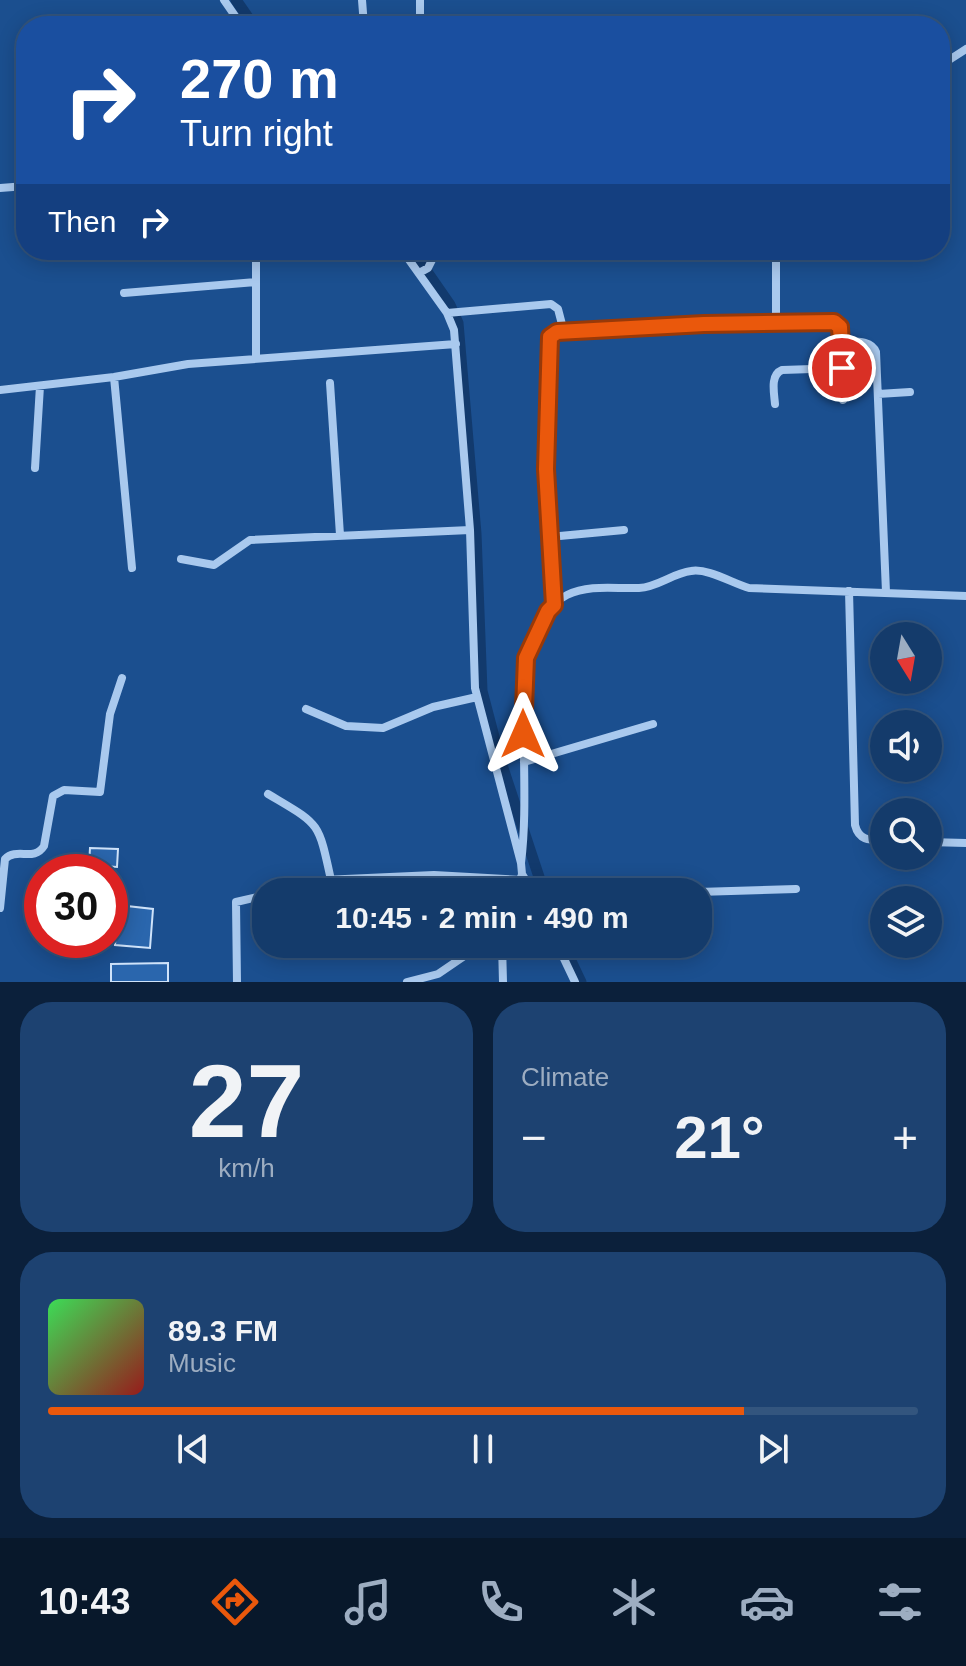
<!DOCTYPE html>
<meta charset="utf-8">
<style>
:root{--surface:#143b6b;--page:#1d4271;--text:#f1f3f6;--muted:#9dadc1;--line:#33557e;--accent:#ea580c}
body{margin:0;font-family:Arial,sans-serif;background:var(--page);color:var(--text);height:100vh;display:flex;flex-direction:column;font-size:30px;white-space:nowrap}
*{box-sizing:border-box;margin:0}
p{font-size:26px;color:var(--muted)}
.icon{flex:none;width:44px;height:44px;fill:none;stroke:currentColor;stroke-width:2;stroke-linecap:round;stroke-linejoin:round}
.map{position:relative;height:982px;overflow:hidden}
.drawer{display:flex;flex-direction:column;gap:20px;padding:20px;background:#0b203b;flex:1}
.drawer>*{flex:none}
.guide{position:absolute;left:16px;top:16px;width:934px;height:244px;border-radius:32px;box-shadow:0 4px 20px #0003,0 0 0 2px var(--line);background:#1a4fa0;color:#fff;overflow:hidden}
.needle{width:52px;rotate:169deg}
.tools{position:absolute;left:870px;top:622px;display:grid;gap:16px}
.tools a{display:grid;place-items:center;width:72px;height:72px;border-radius:50%;background:var(--surface);box-shadow:0 4px 20px #0003,0 0 0 2px var(--line);font-size:40px}
.speed{position:absolute;left:24px;top:854px;display:flex;gap:16px;font-size:40px;font-weight:700;text-align:center}
.speed>*{display:grid;place-content:center;width:104px;height:104px;border-radius:50%;background:var(--surface);box-shadow:0 4px 20px #0003,0 0 0 2px var(--line);line-height:1}
.speed .limit{border:12px solid #d22;background:#fff;color:#111}
.pin{position:absolute;display:grid;place-items:center;width:68px;height:68px;color:#fff;margin:-34px;border:4px solid #fff;border-radius:50%;box-shadow:0 2px 8px #0007}
.me{position:absolute;width:88px;margin:-44px;rotate:0deg;stroke-linejoin:round;filter:drop-shadow(0 0 6px #0008)}
.turn{display:flex;align-items:center;gap:28px;height:168px;padding:0 32px;font-size:36px}
.turn .icon{width:104px;height:104px;stroke-width:2.5}
.turn b{display:block;font-size:56px;line-height:68px}
.then{display:flex;align-items:center;height:76px;padding:0 32px;background:#0003;gap:16px;font-size:30px}
.big{font-size:60px;font-weight:800;line-height:1.1}
.drawer .card{flex:1;display:flex;flex-direction:column;justify-content:center;gap:12px;min-width:0;padding:0 28px;border-radius:32px;background:var(--page)}
.drawer .dial{align-items:center;gap:0}
.dial b{font-size:104px;line-height:1}
.song{display:flex;align-items:center;gap:24px}
.cover{width:96px;height:96px;border-radius:12px;background:linear-gradient(135deg,hsl(130 70% 55%),hsl(0 70% 35%))}
.played{height:8px;border-radius:4px;background:linear-gradient(90deg,var(--accent) 80%,var(--line) 80%)}
.keys{display:flex;justify-content:space-around;direction:ltr}
.heat{display:flex;justify-content:space-between;align-items:center;font-size:44px;direction:ltr}
.drawer .tiles{flex:1;display:grid;gap:20px;grid-template-columns:1fr 1fr}
.card:last-child{grid-column:span 2}
.trip{position:absolute;left:252px;top:878px;width:460px;height:80px;border-radius:32px;background:var(--surface);box-shadow:0 4px 20px #0003,0 0 0 2px var(--line);font-weight:800;line-height:80px;text-align:center}
.menu{display:flex;height:128px;justify-content:space-around;align-items:center;background:#08182b;color:var(--muted)}
.menu .icon{width:56px;height:56px}
.menu .selected{color:var(--accent)}
.menu b{font-size:36px;color:var(--text)}
.map>svg:first-child{display:block}
.lines{fill:none;stroke-linecap:round;stroke-linejoin:round}
.canal{stroke:#123a6d;stroke-width:11}
.building{fill:#2a66ad;stroke:#cfe3fa;stroke-width:2}
.minor{stroke:#a9c9ee;stroke-width:8}
.route-casing{stroke:#983908;stroke-width:20}
.route{stroke:#ea580c;stroke-width:14}
</style>
<div class="map">
<svg width="966" height="982" viewBox="0 0 966 982">
<rect width="100%" height="100%" fill="#1b4f8f"/>
<g class="lines">
<path class="canal" d="M 236,0 L 254,26
M 412,250 L 450,305 L 458,323 L 476,534 L 482,691 L 499,756 L 544,892
M 563,944 L 581,982"/>
</g>
<path class="building" d="M 90,848 L 118,849 L 117,867 L 89,865 Z
M 118,905 L 153,909 L 150,948 L 115,945 Z
M 168,963 L 168,982 L 111,982 L 111,964 Z"/>
<g class="lines">
<path class="minor" d="M 224,0 L 242,26
M 362,0 L 364,26
M 420,26 L 420,0
M 949,60 L 966,49
M 0,188 L 26,186
M 402,250 L 447,313 L 454,330 L 470,530 L 475,688 L 521,863 L 522,874 L 517,892
M 419,273 L 428,268 L 436,252 L 443,250
M 124,293 L 256,282
M 447,313 L 551,304 L 558,309 L 564,332
M 776,323 L 776,250
M 841,341 C 853,342 871,339 876,352 L 886,592
M 256,358 L 256,250
M 114,377 L 132,568
M 330,383 L 340,535
M 0,390 L 114,377 L 188,364 L 456,344
M 878,394 L 910,392
M 775,404 C 774,392 770,375 782,370 L 842,368
M 35,468 L 40,386
M 549,537 L 624,530
M 181,559 L 214,565 L 250,540 L 470,530
M 849,591 L 855,825 C 859,841 870,840 884,840
M 554,605 L 546,469 L 550,337 L 553,334 L 704,324 L 834,322 L 838,324 L 841,332 L 843,400
M 306,709 L 346,726 L 383,728 L 433,707 L 477,697
M 524,762 L 653,724
M 268,794 C 320,825 318,820 331,880
M 928,842 L 966,843
M 521,863 C 527,814 523,766 524,716 C 524,696 522,675 527,655 C 533,634 546,605 567,595 C 590,584 615,589 639,588 C 658,587 673,573 691,571 C 708,568 732,583 749,588 L 966,596
M 522,874 L 533,892
M 283,892 L 309,882 L 323,880 L 434,875 L 521,880
M 698,892 L 796,889
M 0,908 L 5,859 C 17,847 34,862 44,846 L 53,796 L 64,790 L 100,792 L 110,714 L 122,678
M 502,944 L 503,982
M 557,944 L 575,982
M 237,982 L 236,902 L 266,895
M 407,982 L 438,974 L 482,944"/>
</g>
<g class="lines">
<g class="route-casing">
<path id="route" d="M 523,734 L 526,658 L 548,611 L 554,605 L 546,469 L 550,337 L 557,332 L 704,324 L 834,322 L 840,327 L 842,368"/>
</g>
<use href="#route" class="route"/>
</g>
</svg>
<div class="tools">
<a><svg class="needle" viewBox="-14 -14 28 28"><path d="M0-13l5 13h-10z" fill="#e53935"/><path d="M0 13l5-13h-10z" fill="#9dadc1"/></svg></a>
<a><svg class="icon" aria-label="sound" viewBox="0 0 24 24"><path d="M4 9h4l5-4v14l-5-4H4zM17 9q2 3 0 6"/></svg></a>
<a><svg class="icon" aria-label="search" viewBox="0 0 24 24"><circle cx="10" cy="10" r="6"/><path d="M15 15l6 6"/></svg></a>
<a><svg class="icon" aria-label="layers" viewBox="0 0 24 24"><path d="M12 4l9 5-9 5-9-5zM3 14l9 5 9-5"/></svg></a>
</div>
<div class="speed"><div class="limit">30</div></div>
<div class="pin" style="left:842px;top:368px;background:#d93025"><svg class="icon" aria-label="arrive" viewBox="0 0 24 24"><path d="M6 21V4h12l-3 4 3 4H6"/></svg></div>
<svg class="me" style="left:523px;top:734px" viewBox="-20 -20 40 40"><path d="M0-17L14 15 0 8-14 15z" fill="#ea580c" stroke="#fff" stroke-width="4"/></svg>
<div class="trip">10:45 · 2 min · 490 m</div>
<div class="guide">
<div class="turn"><svg class="icon" aria-label="right" viewBox="0 0 24 24"><path d="M7 20v-9h11M14 6l5 5-5 5"/></svg><div><b>270 m</b>Turn right</div></div>
<div class="then">Then<svg class="icon" aria-label="right" viewBox="0 0 24 24"><path d="M7 20v-9h11M14 6l5 5-5 5"/></svg></div>
</div>
</div>
<section class="drawer">
<div class="tiles">
<div class="card dial"><b>27</b><p>km/h</p></div>
<div class="card"><p>Climate</p>
<div class="heat"><a>−</a><b class="big">21°</b><a>+</a></div>
</div>
<div class="card">
<div class="song"><i class="cover"></i><div><b>89.3 FM</b><p>Music</p></div></div>
<div class="played"></div>
<div class="keys"><svg class="icon" aria-label="previous" viewBox="0 0 24 24"><path d="M18 5L8 12l10 7zM5 5v14"/></svg><svg class="icon" aria-label="pause" viewBox="0 0 24 24"><path d="M8 5v14M16 5v14"/></svg><svg class="icon" aria-label="next" viewBox="0 0 24 24"><path d="M6 5l10 7-10 7zM19 5v14"/></svg></div>
</div>
</div>
</section>
<nav class="menu">
<b>10:43</b>
<svg class="icon selected" aria-label="directions" viewBox="0 0 24 24"><path d="M12 3l9 9-9 9-9-9zM9 14v-3h6M13 9l2 2-2 2"/></svg>
<svg class="icon" aria-label="music" viewBox="0 0 24 24"><path d="M9 18V5l10-2v13"/><circle cx="6" cy="18" r="3"/><circle cx="16" cy="16" r="3"/></svg>
<svg class="icon" aria-label="phone" viewBox="0 0 24 24"><path d="M5 4h4l2 5-3 2q2 4 5 5l2-3 5 2v4C11 20 4 13 5 4z"/></svg>
<svg class="icon" aria-label="climate" viewBox="0 0 24 24"><path d="M12 3v18M4 7l16 10M4 17L20 7"/></svg>
<svg class="icon" aria-label="car" viewBox="0 0 24 24"><path d="M5 17H2v-5l4-1 3-4h7l3 4 3 1v5h-3M9 17h6M6 11h13"/><circle cx="7" cy="17" r="2"/><circle cx="17" cy="17" r="2"/></svg>
<svg class="icon" aria-label="filters" viewBox="0 0 24 24"><path d="M4 7h16M4 17h16"/><circle cx="9" cy="7" r="2"/><circle cx="15" cy="17" r="2"/></svg>
</nav>
